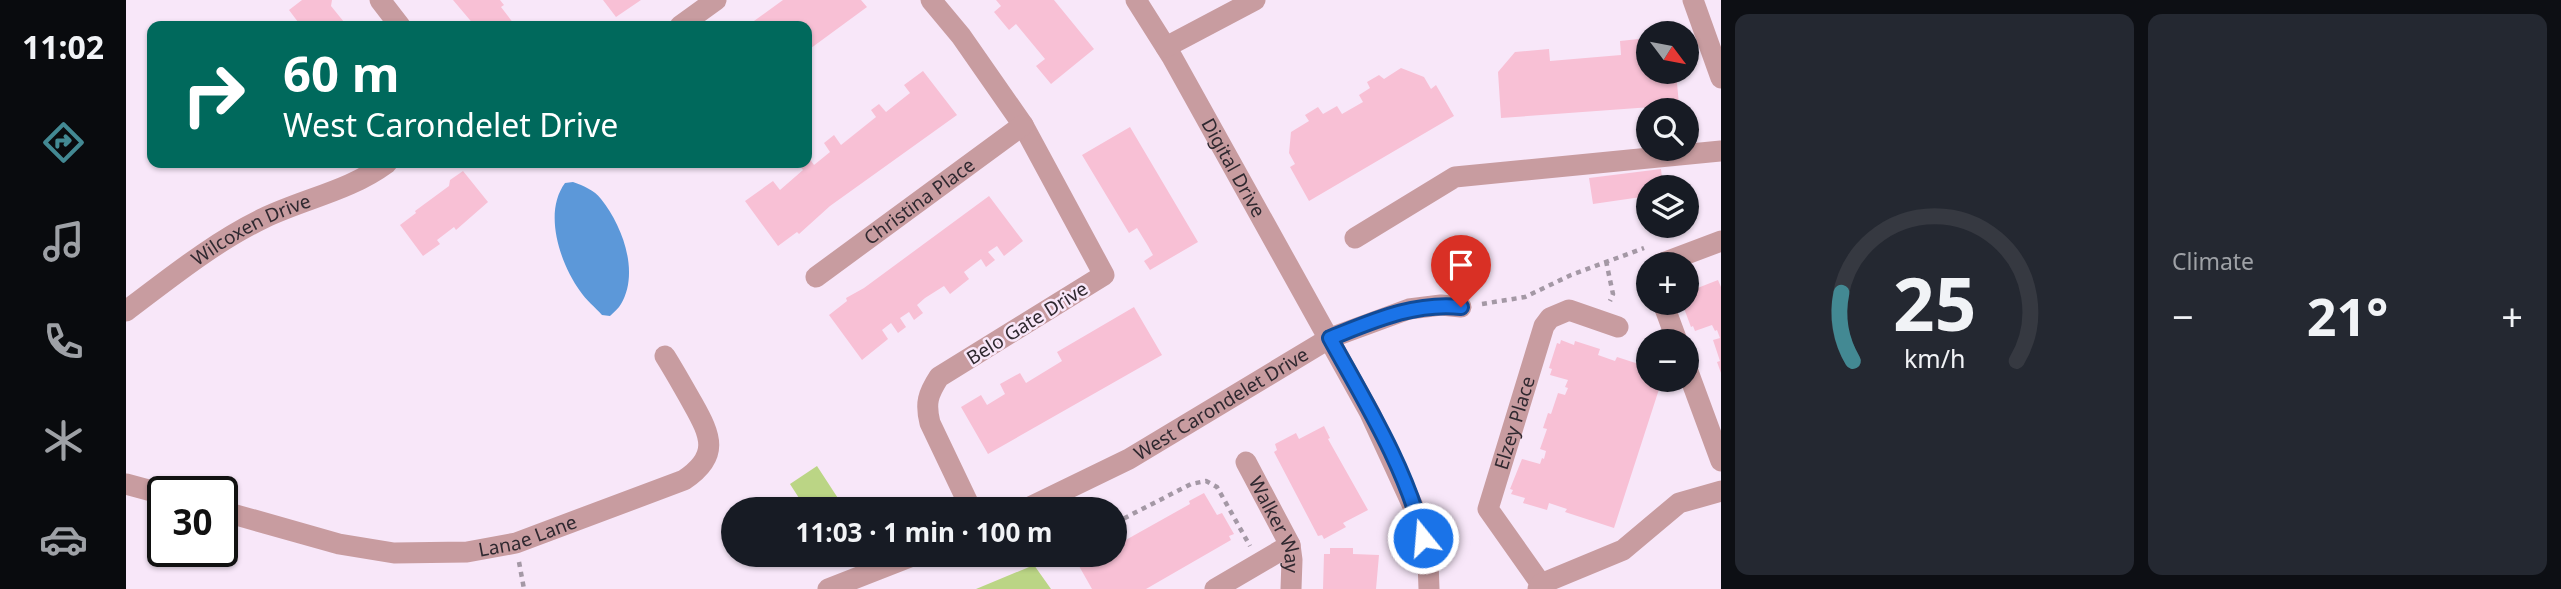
<!DOCTYPE html>
<meta charset="utf-8">
<style>
:root{--surface:#171b24;--page:#242831;--text:#f1f3f6;--muted:#9ea1a6;--line:#363941;--accent:#438993}
body{margin:0;font-family:"Noto Sans",sans-serif;background:var(--page);color:var(--text);height:100vh;display:flex;flex-direction:column;font-size:26px;white-space:nowrap}
*{box-sizing:border-box;margin:0}
p{font-size:23px;color:var(--muted)}
.icon{flex:none;width:38px;height:38px;fill:none;stroke:currentColor;stroke-width:2;stroke-linecap:round;stroke-linejoin:round}
.map{position:relative;flex:1;overflow:hidden}
.sheet{display:flex;flex-direction:column;gap:14px;padding:14px;background:#0d0f14;width:840px}
.sheet>*{flex:none}
.hud{position:absolute;left:21px;top:21px;width:665px;height:147px;border-radius:14px;box-shadow:0 2px 5px #0004;background:#00695c;color:#fff;overflow:hidden}
.needle{width:46px;rotate:122deg}
.controls{position:absolute;left:1510px;top:21px;display:grid;gap:14px}
.controls a{display:grid;place-items:center;width:63px;height:63px;border-radius:50%;background:var(--surface);box-shadow:0 2px 5px #0004;font-size:35px}
.speed{position:absolute;left:21px;top:476px;display:flex;gap:14px;font-size:35px;font-weight:700;text-align:center}
.speed>*{display:grid;place-content:center;width:91px;height:91px;border-radius:50%;background:var(--surface);box-shadow:0 2px 5px #0004;line-height:1}
.speed .limit{border:4px solid #111;border-radius:10px;background:#fff;color:#111}
.pin{position:absolute;display:grid;place-items:center;width:60px;height:60px;color:#fff;margin:-72px -30px;border-radius:50% 50% 50% 0;rotate:-45deg;box-shadow:0 0 7px #0007}
.pin .icon{rotate:45deg}
.me{position:absolute;width:77px;margin:-38px;rotate:343deg;stroke-linejoin:round;filter:drop-shadow(0 0 5px #0008)}
.turn{display:flex;align-items:center;gap:24px;height:147px;padding:0 21px;font-size:32px}
.turn .icon{width:91px;height:91px;stroke-width:2.5}
.turn b{display:block;font-size:49px;line-height:60px}
.big{font-size:52px;font-weight:700;line-height:1.1}
.sheet .tile{flex:1;display:flex;flex-direction:column;justify-content:center;gap:10px;min-width:0;padding:0 24px;border-radius:14px;background:var(--page)}
.sheet .dial{align-items:center;gap:0}
.dial svg{height:182px;overflow:visible;fill:none;stroke:var(--line);stroke-width:7;stroke-linecap:round;text-anchor:middle}
.dial text{fill:var(--text);stroke:none}
.heat{display:flex;justify-content:space-between;align-items:center;font-size:38px;direction:ltr}
.sheet .tiles{flex:1;display:grid;gap:14px;grid-template-columns:repeat(2,1fr)}
.trip{position:absolute;left:595px;top:497px;width:406px;height:70px;border-radius:35px;background:var(--surface);box-shadow:0 2px 5px #0004;font-weight:700;line-height:70px;text-align:center}
main{display:flex;flex:1;min-height:0}
.dock{display:flex;flex-direction:column;width:126px;justify-content:space-around;align-items:center;background:#090b0e;color:var(--muted)}
.dock .icon{width:49px;height:49px}
.dock .active{color:var(--accent)}
.dock b{font-size:32px;color:var(--text)}
.map>svg:first-child{display:block}
.green{fill:#bbd585}
.water{fill:#5c98d9}
.building{fill:#f8c0d5}
.lines{fill:none;stroke-linecap:round;stroke-linejoin:round}
.path{stroke:#a498a5;stroke-width:4.5;stroke-dasharray:5 5;stroke-linecap:butt}
.minor{stroke:#c89ca0;stroke-width:21}
.route-casing{stroke:#114b97;stroke-width:18}
.route{stroke:#1a73e8;stroke-width:12}
.labels{text-anchor:middle;stroke-width:5;stroke-linejoin:round;paint-order:stroke}
.street-label{font-size:19px;fill:#302930;stroke:#f8e7f9}
</style>
<main>
<nav class="dock">
<b>11:02</b>
<svg class="icon active" aria-label="directions" viewBox="0 0 24 24"><path d="M12 3l9 9-9 9-9-9zM9 14v-3h6M13 9l2 2-2 2"/></svg>
<svg class="icon" aria-label="music" viewBox="0 0 24 24"><path d="M9 18V5l10-2v13"/><circle cx="6" cy="18" r="3"/><circle cx="16" cy="16" r="3"/></svg>
<svg class="icon" aria-label="phone" viewBox="0 0 24 24"><path d="M5 4h4l2 5-3 2q2 4 5 5l2-3 5 2v4C11 20 4 13 5 4z"/></svg>
<svg class="icon" aria-label="climate" viewBox="0 0 24 24"><path d="M12 3v18M4 7l16 10M4 17L20 7"/></svg>
<svg class="icon" aria-label="car" viewBox="0 0 24 24"><path d="M5 17H2v-5l4-1 3-4h7l3 4 3 1v5h-3M9 17h6M6 11h13"/><circle cx="7" cy="17" r="2"/><circle cx="17" cy="17" r="2"/></svg>
</nav>
<div class="map">
<svg width="1595" height="589" viewBox="0 0 1595 589">
<rect width="100%" height="100%" fill="#f8e7f9"/>
<path class="green" d="M 691,466 L 719,509 L 680,509 L 664,484 Z
M 908,565 L 925,589 L 850,589 Z"/>
<path class="water" d="M 447,182 C 458,186 468,190 475,199 C 496,225 514,272 495,304 C 493,308 488,312 484,316 L 476,315 C 469,307 460,300 454,291 C 434,263 417,213 439,183 Z"/>
<path class="building" d="M 176,0 L 206,0 L 205,6 L 218,22 L 222,22 L 225,26 L 175,26 L 163,10 Z
M 327,0 L 374,0 L 378,5 L 375,7 L 388,24 L 390,22 L 394,26 L 349,26 Z
M 477,0 L 515,0 L 490,17 Z
M 657,0 L 735,0 L 741,7 L 681,51 L 681,26 L 621,26 Z
M 870,0 L 928,0 L 968,49 L 925,84 L 910,66 L 919,59 L 890,24 L 883,30 L 868,12 L 875,6 Z
M 1522,38 L 1522,72 L 1550,72 L 1553,105 L 1375,118 L 1372,72 L 1389,52 L 1423,49 L 1424,61 L 1495,55 L 1494,41 Z
M 1275,68 L 1298,77 L 1305,89 L 1310,85 L 1328,116 L 1183,201 L 1164,167 L 1169,164 L 1163,153 L 1165,132 L 1183,121 L 1179,115 L 1192,107 L 1197,114 L 1211,106 L 1216,114 L 1237,102 L 1233,95 L 1244,88 L 1241,82 L 1253,75 L 1258,79 Z
M 797,71 L 831,115 L 704,206 L 673,234 L 671,232 L 652,246 L 619,201 L 647,181 L 654,190 L 677,170 L 672,163 L 681,163 L 681,155 L 688,165 L 704,152 L 698,143 L 708,135 L 715,145 L 750,117 L 745,110 L 753,104 L 760,112 L 784,93 L 778,85 Z
M 1004,127 L 1072,242 L 1024,270 L 1018,261 L 1027,255 L 1022,246 L 1011,228 L 1003,233 L 956,155 Z
M 1535,169 L 1537,187 L 1522,187 L 1522,196 L 1467,204 L 1463,178 Z
M 337,171 L 362,202 L 330,230 L 328,227 L 311,240 L 314,244 L 297,256 L 274,225 L 290,213 L 289,211 L 323,186 L 324,180 Z
M 863,196 L 897,241 L 878,256 L 871,246 L 862,252 L 869,260 L 860,267 L 855,259 L 838,272 L 843,279 L 824,294 L 818,286 L 799,298 L 791,305 L 797,313 L 788,320 L 783,312 L 774,318 L 780,327 L 772,333 L 765,323 L 756,330 L 762,339 L 736,360 L 703,315 L 721,301 L 720,298 L 738,288 Z
M 1592,280 L 1595,287 L 1595,373 L 1591,362 L 1594,361 L 1587,340 L 1594,338 L 1591,330 L 1589,331 L 1586,325 L 1569,331 L 1567,326 L 1565,327 L 1556,303 L 1561,303 L 1561,296 L 1570,292 L 1569,289 Z
M 1008,307 L 1036,355 L 862,454 L 835,407 L 855,395 L 861,405 L 879,394 L 874,384 L 894,373 L 900,383 L 936,361 L 931,352 Z
M 1435,340 L 1448,345 L 1449,341 L 1474,349 L 1472,355 L 1489,361 L 1491,357 L 1522,367 L 1522,380 L 1536,380 L 1488,528 L 1439,512 L 1441,509 L 1423,503 L 1421,510 L 1397,503 L 1399,498 L 1385,494 L 1387,490 L 1384,489 L 1396,459 L 1414,464 L 1416,458 L 1418,459 L 1420,451 L 1414,449 L 1421,429 L 1417,428 L 1422,413 L 1425,414 L 1432,393 L 1439,395 L 1442,388 L 1439,387 L 1442,380 L 1424,375 L 1426,369 L 1423,368 L 1431,343 L 1434,344 Z
M 1198,426 L 1204,438 L 1202,439 L 1242,510 L 1217,523 L 1220,527 L 1198,539 L 1196,535 L 1192,536 L 1148,452 L 1151,450 L 1149,444 L 1170,433 L 1173,439 Z
M 1078,493 L 1091,515 L 1096,513 L 1108,534 L 1103,536 L 1105,540 L 1020,589 L 966,589 L 953,566 L 974,555 L 989,555 L 989,546 L 1064,504 L 1063,501 Z
M 1204,548 L 1227,548 L 1227,554 L 1253,555 L 1250,589 L 1197,589 L 1198,554 L 1204,554 Z"/>
<g class="lines">
<path class="path" d="M 1480,261 L 1487,294 L 1484,301
M 1356,304 L 1399,297 L 1445,275 L 1518,248
M 989,523 L 1065,484 L 1080,481 L 1091,487 L 1124,546
M 393,562 L 398,589"/>
<g class="minor">
<path d="M 254,0 L 274,26"/>
<path d="M 805,0 L 835,36 L 897,125 L 978,275 L 813,377 C 802,394 799,403 804,423 L 845,509"/>
<path id="s1" d="M 1010,0 L 1046,57 L 1244,413 L 1291,515 L 1302,561 L 1303,589"/>
<path d="M 1567,0 L 1595,78"/>
<path d="M 554,26 L 590,0"/>
<path d="M 1040,47 L 1129,0"/>
<path d="M 1229,238 L 1329,177 L 1595,151"/>
<path d="M 1534,264 L 1595,241"/>
<path id="s2" d="M 690,277 L 897,125"/>
<path d="M 1537,303 L 1551,341"/>
<path id="s3" d="M 0,311 C 44,278 88,242 138,218 C 180,198 223,191 261,163"/>
<path d="M 1561,369 L 1595,461"/>
<path id="s4" d="M 1120,462 L 1164,545 L 1166,560 L 1165,589"/>
<path d="M 0,484 L 37,494"/>
<path id="s5" d="M 900,509 L 1003,459 L 1204,338 L 1283,309 L 1315,305 L 1335,307"/>
<path id="s6" d="M 96,511 L 213,544 L 268,553 L 341,552 L 390,543 L 558,480 C 594,456 585,436 567,404 C 558,388 549,372 539,356"/>
<path id="s7" d="M 1415,584 L 1362,509 L 1418,326 L 1424,318 L 1443,310 L 1492,327"/>
<path d="M 702,589 L 789,555"/>
<path d="M 1089,589 L 1164,545"/>
<path d="M 1412,589 L 1415,584 L 1497,550 L 1553,503 L 1595,491"/>
</g>
</g>
<g class="lines">
<g class="route-casing">
<path id="route" d="M 1297,538 C 1281,469 1238,400 1204,338 C 1247,321 1288,302 1335,307"/>
</g>
<use href="#route" class="route"/>
</g>
<g class="labels">
<g class="street-label">
<text dy="7" stroke="none"><textPath href="#s1" startOffset="194">Digital Drive</textPath></text>
<text dy="7" stroke="none"><textPath href="#s2" startOffset="128">Christina Place</textPath></text>
<text dy="7" stroke="none"><textPath href="#s3" startOffset="150">Wilcoxen Drive</textPath></text>
<text transform="translate(901 323) rotate(-32)" y="7">Belo Gate Drive</text>
<text dy="7" stroke="none"><textPath href="#s5" startOffset="222">West Carondelet Drive</textPath></text>
<text dy="7" stroke="none"><textPath href="#s7" startOffset="182">Elzey Place</textPath></text>
<text dy="7" stroke="none"><textPath href="#s4" startOffset="70">Walker Way</textPath></text>
<text dy="7" stroke="none"><textPath href="#s6" startOffset="313">Lanae Lane</textPath></text>
</g>
</g>
</svg>
<div class="controls">
<a><svg class="needle" viewBox="-14 -14 28 28"><path d="M0-13l5 13h-10z" fill="#e53935"/><path d="M0 13l5-13h-10z" fill="#9ea1a6"/></svg></a>
<a><svg class="icon" aria-label="search" viewBox="0 0 24 24"><circle cx="10" cy="10" r="6"/><path d="M15 15l6 6"/></svg></a>
<a><svg class="icon" aria-label="layers" viewBox="0 0 24 24"><path d="M12 4l9 5-9 5-9-5zM3 14l9 5 9-5"/></svg></a>
<a>+</a>
<a>−</a>
</div>
<div class="speed"><div class="limit">30</div></div>
<div class="pin" style="left:1335px;top:307px;background:#d93025"><svg class="icon" aria-label="arrive" viewBox="0 0 24 24"><path d="M6 21V4h12l-3 4 3 4H6"/></svg></div>
<svg class="me" style="left:1297px;top:538px" viewBox="-20 -20 40 40"><circle r="17" fill="#1a73e8" stroke="#fff" stroke-width="3"/><path d="M0-11L8 9 0 5-8 9z" fill="#fff"/></svg>
<div class="trip">11:03 · 1 min · 100 m</div>
<div class="hud">
<div class="turn"><svg class="icon" aria-label="right" viewBox="0 0 24 24"><path d="M7 20v-9h11M14 6l5 5-5 5"/></svg><div><b>60 m</b>West Carondelet Drive</div></div>
</div>
</div>
<section class="sheet">
<div class="tiles">
<div class="tile dial"><svg viewBox="0 0 100 80">
<path d="M14 69A42 42 0 1 1 86 69"/>
<path d="M14 69A42 42 0 0 1 9 39" stroke="#438993"/>
<text x="50" y="56" font-size="32" font-weight="700">25</text>
<text x="50" y="72" font-size="11">km/h</text>
</svg></div>
<div class="tile"><p>Climate</p>
<div class="heat"><a>−</a><b class="big">21°</b><a>+</a></div>
</div>
</div>
</section>
</main>
